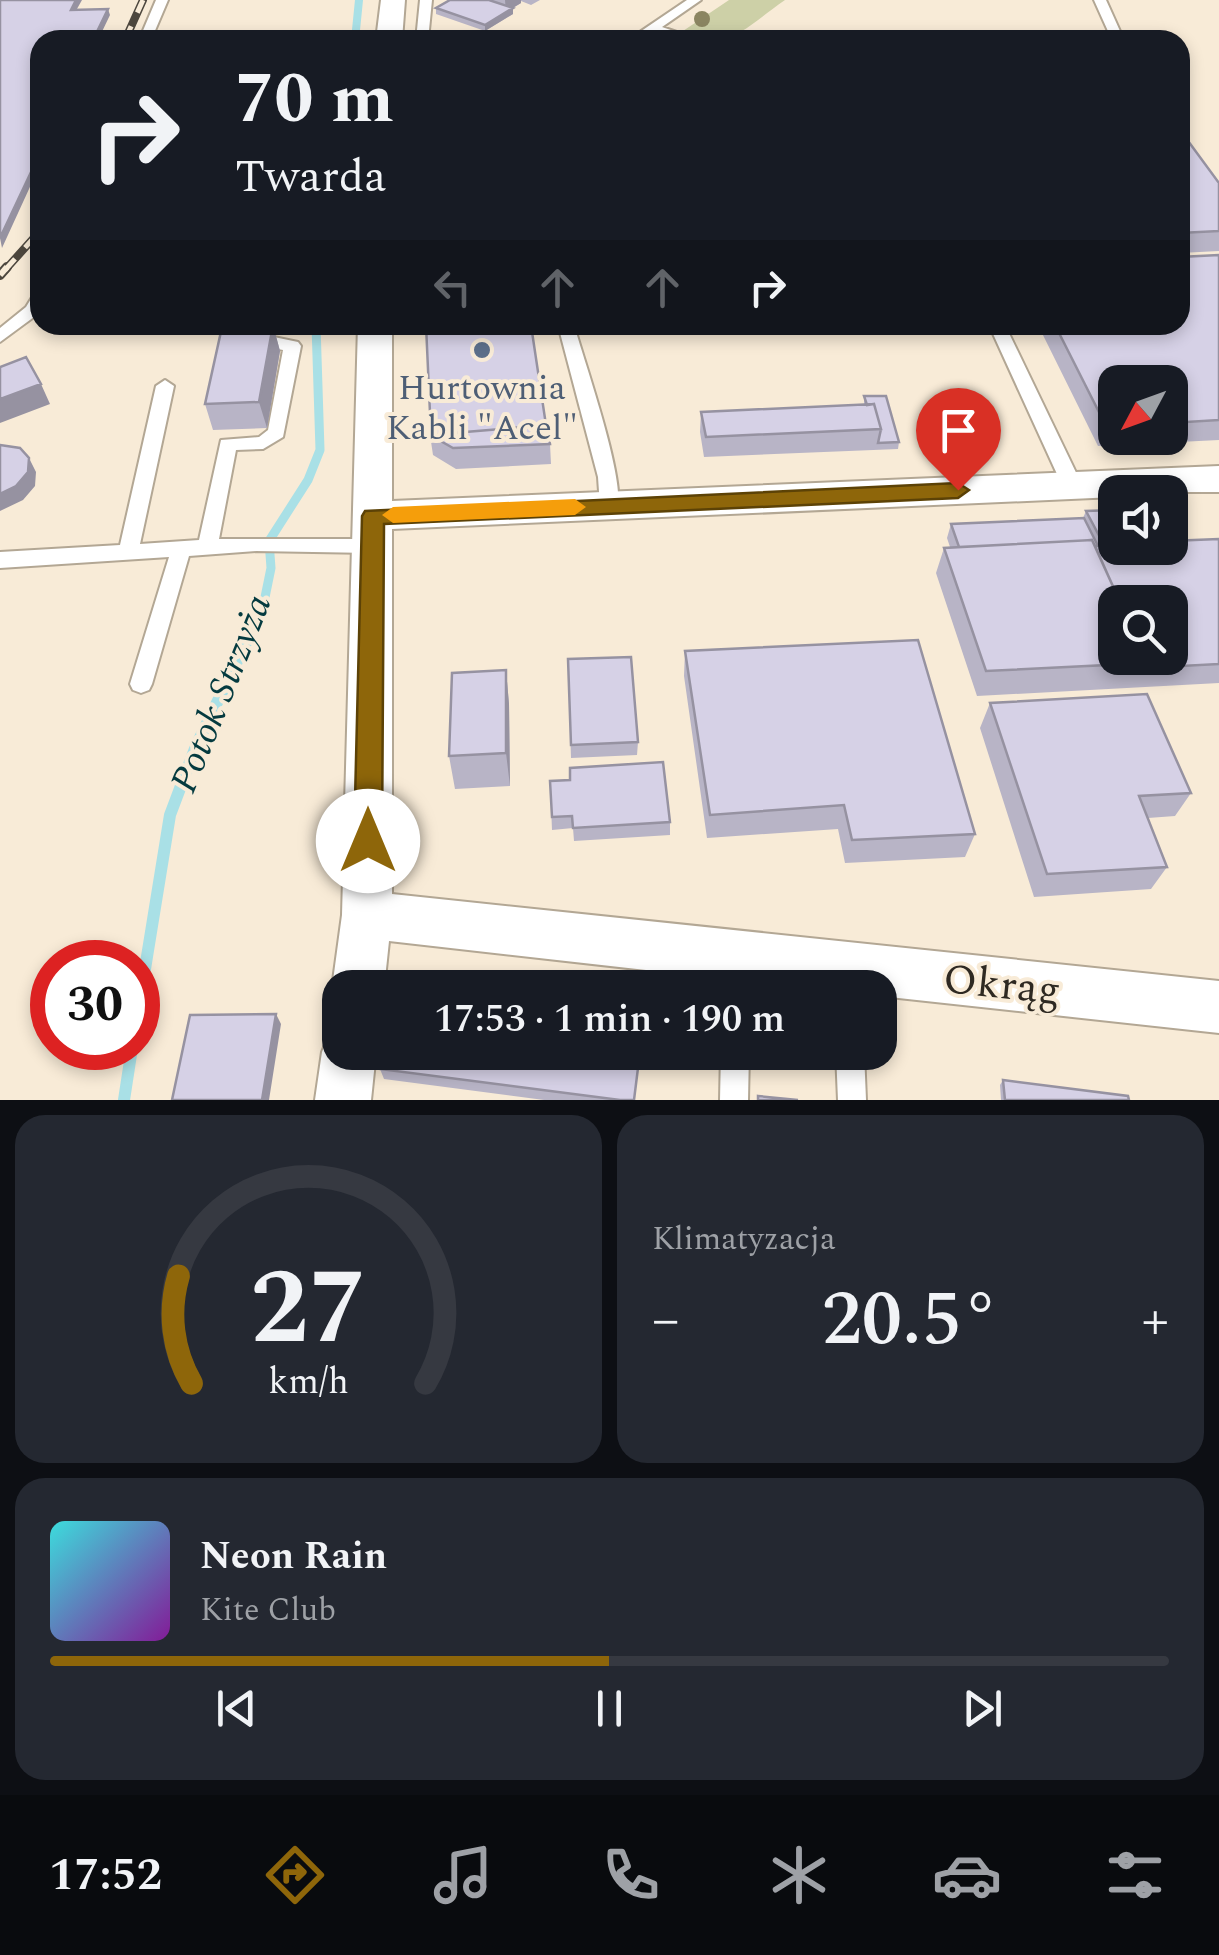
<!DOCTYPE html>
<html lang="pl">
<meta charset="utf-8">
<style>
:root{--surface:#171b24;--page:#242831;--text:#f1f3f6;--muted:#9ea1a6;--line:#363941;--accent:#8e660a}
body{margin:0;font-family:Spectral,serif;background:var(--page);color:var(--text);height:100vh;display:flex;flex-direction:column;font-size:38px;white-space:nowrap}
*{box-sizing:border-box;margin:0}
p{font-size:32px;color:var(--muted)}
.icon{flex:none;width:55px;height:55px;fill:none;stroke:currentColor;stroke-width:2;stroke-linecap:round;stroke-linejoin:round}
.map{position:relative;height:1100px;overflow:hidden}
.panel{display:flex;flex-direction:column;gap:15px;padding:15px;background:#0d0f14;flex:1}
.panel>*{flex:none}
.top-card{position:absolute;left:30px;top:30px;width:1160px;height:305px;border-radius:30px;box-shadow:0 5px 15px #0003;background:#171b24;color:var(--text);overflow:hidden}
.needle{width:65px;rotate:229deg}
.tools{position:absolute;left:1098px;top:365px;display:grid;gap:20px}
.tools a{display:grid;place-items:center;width:90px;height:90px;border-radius:20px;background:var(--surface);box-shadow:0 5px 15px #0003;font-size:50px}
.speed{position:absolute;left:30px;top:940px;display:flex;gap:20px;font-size:50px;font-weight:700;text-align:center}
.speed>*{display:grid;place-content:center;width:130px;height:130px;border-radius:50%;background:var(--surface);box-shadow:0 5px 15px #0003;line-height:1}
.speed .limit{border:15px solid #d22;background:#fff;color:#111}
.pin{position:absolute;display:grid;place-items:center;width:85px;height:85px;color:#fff;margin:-102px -42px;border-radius:50% 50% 50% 0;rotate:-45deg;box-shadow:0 0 10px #0007}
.pin .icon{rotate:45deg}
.me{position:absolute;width:110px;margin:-55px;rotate:0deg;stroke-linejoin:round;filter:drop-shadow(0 0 8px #0008)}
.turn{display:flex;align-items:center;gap:35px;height:210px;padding:0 40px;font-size:45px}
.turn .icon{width:130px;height:130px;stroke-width:2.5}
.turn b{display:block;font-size:70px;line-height:85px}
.lanes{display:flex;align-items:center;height:95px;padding:0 40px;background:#0003;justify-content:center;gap:50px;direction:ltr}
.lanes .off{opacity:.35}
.big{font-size:75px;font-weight:600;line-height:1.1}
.panel .card{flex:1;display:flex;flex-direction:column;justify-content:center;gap:15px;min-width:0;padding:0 35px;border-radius:30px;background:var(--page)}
.panel .dial{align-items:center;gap:0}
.dial svg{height:260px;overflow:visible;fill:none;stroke:var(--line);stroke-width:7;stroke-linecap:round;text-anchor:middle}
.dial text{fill:var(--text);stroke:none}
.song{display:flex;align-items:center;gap:30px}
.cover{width:120px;height:120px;border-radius:15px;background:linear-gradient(135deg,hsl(180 70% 55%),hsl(290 70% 35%))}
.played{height:10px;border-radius:5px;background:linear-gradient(90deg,var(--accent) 50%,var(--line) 50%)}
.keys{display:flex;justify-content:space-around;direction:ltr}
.heat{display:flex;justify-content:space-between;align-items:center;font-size:55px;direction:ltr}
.panel .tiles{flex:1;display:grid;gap:15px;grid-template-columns:1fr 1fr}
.card:last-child{grid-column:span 2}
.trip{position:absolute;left:322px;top:970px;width:575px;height:100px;border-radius:30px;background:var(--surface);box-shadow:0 5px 15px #0003;font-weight:600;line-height:100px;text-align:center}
.menu{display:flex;height:160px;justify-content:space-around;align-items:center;background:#090b0e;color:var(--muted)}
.menu .icon{width:70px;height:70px}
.menu .current{color:var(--accent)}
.menu b{font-size:45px;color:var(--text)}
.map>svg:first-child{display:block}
.green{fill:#cdd0a7}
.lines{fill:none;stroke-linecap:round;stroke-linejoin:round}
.stream-far2{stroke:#a9e0e6;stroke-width:8}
.stream-far1{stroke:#a9e0e6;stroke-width:9}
.stream{stroke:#a9e0e6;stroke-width:12}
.service-casing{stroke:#b3a794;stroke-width:4}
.minor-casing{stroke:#b3a794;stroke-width:4}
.service{fill:#fff;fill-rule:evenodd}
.minor{fill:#fff;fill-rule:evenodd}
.rail-far1-casing{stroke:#4d473e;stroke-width:8}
.rail-casing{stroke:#4d473e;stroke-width:10}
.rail-far1{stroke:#f8ebd7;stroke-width:5;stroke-dasharray:15;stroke-linecap:butt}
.rail{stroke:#f8ebd7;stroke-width:6;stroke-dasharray:20;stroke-linecap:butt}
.tree{fill:#8b8561}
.wall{fill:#b8b4c6;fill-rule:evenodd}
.shaded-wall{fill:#9692a1}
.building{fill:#d6d1e6;stroke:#9692a1;stroke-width:2.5}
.route{fill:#8e660a;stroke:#5c4206;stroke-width:2.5}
.slow{fill:#f59e0b}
.service-dot{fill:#5c6f8a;stroke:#f8ebd7;stroke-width:4}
.labels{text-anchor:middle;stroke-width:8;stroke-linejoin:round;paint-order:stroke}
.service-label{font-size:35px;fill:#4e5e75;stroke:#f8ebd7}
.water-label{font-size:38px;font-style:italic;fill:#043a3f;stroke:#f8ebd7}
.near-street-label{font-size:42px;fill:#2e2922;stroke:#f8ebd7}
</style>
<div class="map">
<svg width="1219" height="1100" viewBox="0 0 1219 1100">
<rect width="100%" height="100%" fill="#f8ebd7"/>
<path class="green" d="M 729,0 L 785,0 C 743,29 735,49 683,31 Z"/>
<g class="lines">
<path class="stream-far2" d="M 355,40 L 359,0"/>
<path class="stream-far1" d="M 254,627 L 263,607 L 271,568 L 269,541 L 308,480 L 320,450 L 316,325"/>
<path class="stream" d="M 138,1012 L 170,815 L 196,746 L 255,624
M 124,1100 L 132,1048"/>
<g class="service-casing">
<path id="service" d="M 156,0 L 168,0 L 151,40 L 139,40 Z
M 420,0 L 432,0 L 428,40 L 416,40 Z
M 687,0 L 701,0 L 662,27 L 700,40 L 681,40 L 654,32 L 642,40 L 628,40 Z
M 1094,0 L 1106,0 L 1124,40 L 1112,40 Z
M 40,292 L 38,314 L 0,342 L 0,328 L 26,307 L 34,294 Z
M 255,325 L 271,325 L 269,336 L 298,342 L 301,346 L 283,437 L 263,449 L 236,450 L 219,539 L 371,539 L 381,546 L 371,553 L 256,551 L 189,556 L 152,684 L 149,690 L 141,693 L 133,690 L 130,684 L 169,557 L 0,568 L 0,552 L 120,545 L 156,386 L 165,380 L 174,386 L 140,544 L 199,540 L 221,440 L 259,437 L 268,430 L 283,350 L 254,344 L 252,340 Z
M 558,325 L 574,325 C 584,361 627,483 617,511 L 610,513 L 600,506 L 598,477 Z
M 989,325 L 1005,325 L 1082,485 L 1079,490 L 1065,490 L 1062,485 Z
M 721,1052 L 749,1052 L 748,1100 L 720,1100 Z
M 836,1052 L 864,1052 L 866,1100 L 838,1100 Z"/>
</g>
<g class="minor-casing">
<path id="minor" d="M 381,0 L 405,0 L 402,40 L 376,40 Z
M 358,325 L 392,325 L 392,501 L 1219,466 L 1219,492 L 1115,492 L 1115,497 L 392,529 L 392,894 L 1219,981 L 1219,1033 L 880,996 L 880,988 L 805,988 L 389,941 L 384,988 L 340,988 L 339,1006 L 332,988 L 342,915 Z
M 340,1028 L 340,1052 L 376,1052 L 371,1100 L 315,1100 L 322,1052 L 330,1033 Z"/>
</g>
<use href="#service" class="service"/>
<use href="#minor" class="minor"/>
<g class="rail-far1-casing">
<path id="rail-far1" d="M 125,40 L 143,0
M 5,270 L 40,231"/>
</g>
<g class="rail-casing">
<path id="rail" d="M 0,275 L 7,267"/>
</g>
<use href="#rail-far1" class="rail-far1"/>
<use href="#rail" class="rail"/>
</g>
<circle class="tree" cx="702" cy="19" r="8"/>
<path class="wall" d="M 450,0 L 540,0 L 531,5 L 521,1 L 521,3 L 513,8 L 513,14 L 485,31 L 436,14 L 436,8 Z
M 1180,130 L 1219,183 L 1219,251 L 1180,253 Z
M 1219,255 L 1219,440 L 1098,446 L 1038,325 L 1180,325 ZM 1115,382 L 1170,382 L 1170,438 L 1115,438 Z
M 273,325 L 280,351 L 267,428 L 213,430 L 205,404 Z
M 864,396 L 899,442 L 898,449 L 704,457 L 700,432 L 701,412 L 864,405 Z
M 546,425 L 550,444 L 551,464 L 456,469 L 433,455 L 430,435 Z
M 1086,511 L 1115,548 L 1219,539 L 1219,683 L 977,696 L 936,573 L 944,548 L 950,547 L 947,538 L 951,524 L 1083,518 Z
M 685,651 L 975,834 L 965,857 L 845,863 L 838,829 L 707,838 L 684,676 Z
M 568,659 L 638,742 L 637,755 L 571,758 Z
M 506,670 L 509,704 L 510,786 L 455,789 L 449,756 Z
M 990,703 L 1191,793 L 1175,816 L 1148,818 L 1167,867 L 1151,889 L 1034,897 L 980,728 Z
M 550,781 L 670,822 L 670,835 L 574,841 L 573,828 L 552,830 Z
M 380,1069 L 635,1100 L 544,1100 L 384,1079 Z
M 1003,1080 L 1129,1100 L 1001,1100 L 1000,1085 Z"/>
<path class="shaded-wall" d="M 76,0 L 82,0 L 73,16 L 71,10 Z
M 505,0 L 521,0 L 521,3 L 506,12 Z
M 513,8 L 513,14 L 485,31 L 485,25 Z
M 108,9 L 110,15 L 98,40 L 93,40 Z
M 40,153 L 40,165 L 2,248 L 0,238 Z
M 273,325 L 280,351 L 267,428 L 259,402 Z
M 41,384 L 50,404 L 0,423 L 0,399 Z
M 29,458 L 36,472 L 35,486 L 23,500 L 0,511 L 0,494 Z
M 506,670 L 509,704 L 510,786 L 506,753 Z
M 276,1014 L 281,1024 L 269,1100 L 262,1100 Z"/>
<path class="building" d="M 0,0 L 76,0 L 71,10 L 108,9 L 93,40 L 40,40 L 40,153 L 0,238 Z
M 450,0 L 489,0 L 513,8 L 485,25 L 436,8 Z
M 1180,130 L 1219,183 L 1219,231 L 1180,233 Z
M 1219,255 L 1219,420 L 1170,423 L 1170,382 L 1115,382 L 1115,425 L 1106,426 L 1055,325 L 1180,325 L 1180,257 Z
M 273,325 L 259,402 L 205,404 L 222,327 Z
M 426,325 L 531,325 L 546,425 L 431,435 Z
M 26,357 L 41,384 L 0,399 L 0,367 Z
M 864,396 L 886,396 L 899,442 L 878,443 L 881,429 L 874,404 L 867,405 Z
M 874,404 L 881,429 L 706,437 L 701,412 Z
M 547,425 L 550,444 L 453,448 L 430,435 Z
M 0,445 L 20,448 L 29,458 L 28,472 L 16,486 L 0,494 Z
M 1115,510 L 1115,548 L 1170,548 L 1170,541 L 1219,539 L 1219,664 L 1144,668 L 1147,663 L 1145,658 L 1170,658 L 1170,602 L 1120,602 L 1095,546 L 1104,545 L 1086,511 Z
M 1084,518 L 1098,546 L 1095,546 L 1092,540 L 959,547 L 951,524 Z
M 1092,540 L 1120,602 L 1115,602 L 1115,658 L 1145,658 L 1147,663 L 986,671 L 944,548 Z
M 918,640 L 975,834 L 852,840 L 844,805 L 710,815 L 685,651 Z
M 631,657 L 638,742 L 571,745 L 568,659 Z
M 506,670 L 506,753 L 449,756 L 452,673 Z
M 1147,694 L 1191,793 L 1139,796 L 1167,867 L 1047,874 L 990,703 Z
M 663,762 L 670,822 L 573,828 L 572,816 L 552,817 L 550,781 L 570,780 L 570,768 Z
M 276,1014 L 262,1100 L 172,1100 L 190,1015 Z
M 384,1052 L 640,1052 L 634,1100 L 620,1100 L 380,1069 Z
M 1003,1080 L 1128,1096 L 1129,1100 L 1005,1100 Z
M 758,1096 L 798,1100 L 758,1100 Z"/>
<path class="route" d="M 958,483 L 969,490 L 958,498 L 384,524 L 382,841 L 378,850 L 368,853 L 358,850 L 354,841 L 362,516 L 365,511 Z"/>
<path class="slow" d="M 575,499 L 586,507 L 575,515 L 393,523 L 382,515 L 393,507 Z"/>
<circle class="service-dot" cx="482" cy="350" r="10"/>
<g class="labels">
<g class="service-label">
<text x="482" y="399">Hurtownia<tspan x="482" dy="40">Kabli "Acel"</tspan></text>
</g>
<g class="water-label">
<text transform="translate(220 693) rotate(-68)" y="13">Potok Strzyża</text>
</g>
<g class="near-street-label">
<text transform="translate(1002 983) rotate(6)" y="15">Okrąg</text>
</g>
</g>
</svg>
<div class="tools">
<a><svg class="needle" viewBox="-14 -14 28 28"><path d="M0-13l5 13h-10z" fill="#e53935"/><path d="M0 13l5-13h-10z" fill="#9ea1a6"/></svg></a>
<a><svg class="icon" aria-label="sound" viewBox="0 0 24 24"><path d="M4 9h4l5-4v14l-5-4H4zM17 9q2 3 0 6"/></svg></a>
<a><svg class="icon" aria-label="search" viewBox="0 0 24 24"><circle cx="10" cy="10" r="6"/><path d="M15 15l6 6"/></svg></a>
</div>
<div class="speed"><div class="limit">30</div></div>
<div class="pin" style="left:958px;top:490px;background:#d93025"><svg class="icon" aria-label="arrive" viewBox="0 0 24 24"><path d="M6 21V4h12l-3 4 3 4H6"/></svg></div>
<svg class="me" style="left:368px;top:841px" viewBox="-20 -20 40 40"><circle r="19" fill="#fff"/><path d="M0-13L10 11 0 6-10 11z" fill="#8e660a"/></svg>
<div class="trip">17:53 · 1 min · 190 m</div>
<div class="top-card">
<div class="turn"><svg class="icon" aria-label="right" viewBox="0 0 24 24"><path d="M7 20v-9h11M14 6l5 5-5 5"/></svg><div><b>70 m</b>Twarda</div></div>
<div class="lanes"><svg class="icon off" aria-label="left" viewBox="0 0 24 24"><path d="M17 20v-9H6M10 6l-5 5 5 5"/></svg><svg class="icon off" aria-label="ahead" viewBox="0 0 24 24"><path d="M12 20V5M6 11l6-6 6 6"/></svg><svg class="icon off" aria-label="ahead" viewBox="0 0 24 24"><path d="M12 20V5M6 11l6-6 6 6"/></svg><svg class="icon" aria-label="right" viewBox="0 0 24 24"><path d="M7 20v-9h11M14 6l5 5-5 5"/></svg></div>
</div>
</div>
<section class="panel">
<div class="tiles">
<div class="card dial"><svg viewBox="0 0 100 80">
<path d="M14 69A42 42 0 1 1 86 69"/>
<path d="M14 69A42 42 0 0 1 10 36" stroke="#8e660a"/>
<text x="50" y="56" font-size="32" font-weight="700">27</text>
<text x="50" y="72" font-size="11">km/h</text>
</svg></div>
<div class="card"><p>Klimatyzacja</p>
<div class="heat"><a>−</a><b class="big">20.5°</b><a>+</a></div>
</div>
<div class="card">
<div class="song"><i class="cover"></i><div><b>Neon Rain</b><p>Kite Club</p></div></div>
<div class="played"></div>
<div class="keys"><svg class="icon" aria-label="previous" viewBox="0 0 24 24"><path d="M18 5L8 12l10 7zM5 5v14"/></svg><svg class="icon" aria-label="pause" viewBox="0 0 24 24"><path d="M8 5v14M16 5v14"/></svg><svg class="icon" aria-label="next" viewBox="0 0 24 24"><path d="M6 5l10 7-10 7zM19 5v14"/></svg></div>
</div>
</div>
</section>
<nav class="menu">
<b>17:52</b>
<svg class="icon current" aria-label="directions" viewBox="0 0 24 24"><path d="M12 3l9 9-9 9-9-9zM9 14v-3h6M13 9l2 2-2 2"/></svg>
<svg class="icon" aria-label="music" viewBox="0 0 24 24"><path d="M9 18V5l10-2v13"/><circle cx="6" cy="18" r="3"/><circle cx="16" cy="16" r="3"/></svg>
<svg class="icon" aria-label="phone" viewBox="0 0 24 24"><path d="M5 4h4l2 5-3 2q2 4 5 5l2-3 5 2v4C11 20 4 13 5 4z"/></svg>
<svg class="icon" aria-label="climate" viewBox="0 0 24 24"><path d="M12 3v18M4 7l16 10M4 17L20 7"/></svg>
<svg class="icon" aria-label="car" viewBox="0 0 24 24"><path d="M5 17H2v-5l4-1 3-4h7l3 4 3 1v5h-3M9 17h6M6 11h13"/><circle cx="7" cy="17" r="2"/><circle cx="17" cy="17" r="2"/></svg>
<svg class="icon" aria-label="filters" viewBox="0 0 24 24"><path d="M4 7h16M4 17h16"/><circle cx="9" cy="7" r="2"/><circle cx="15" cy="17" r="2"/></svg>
</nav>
